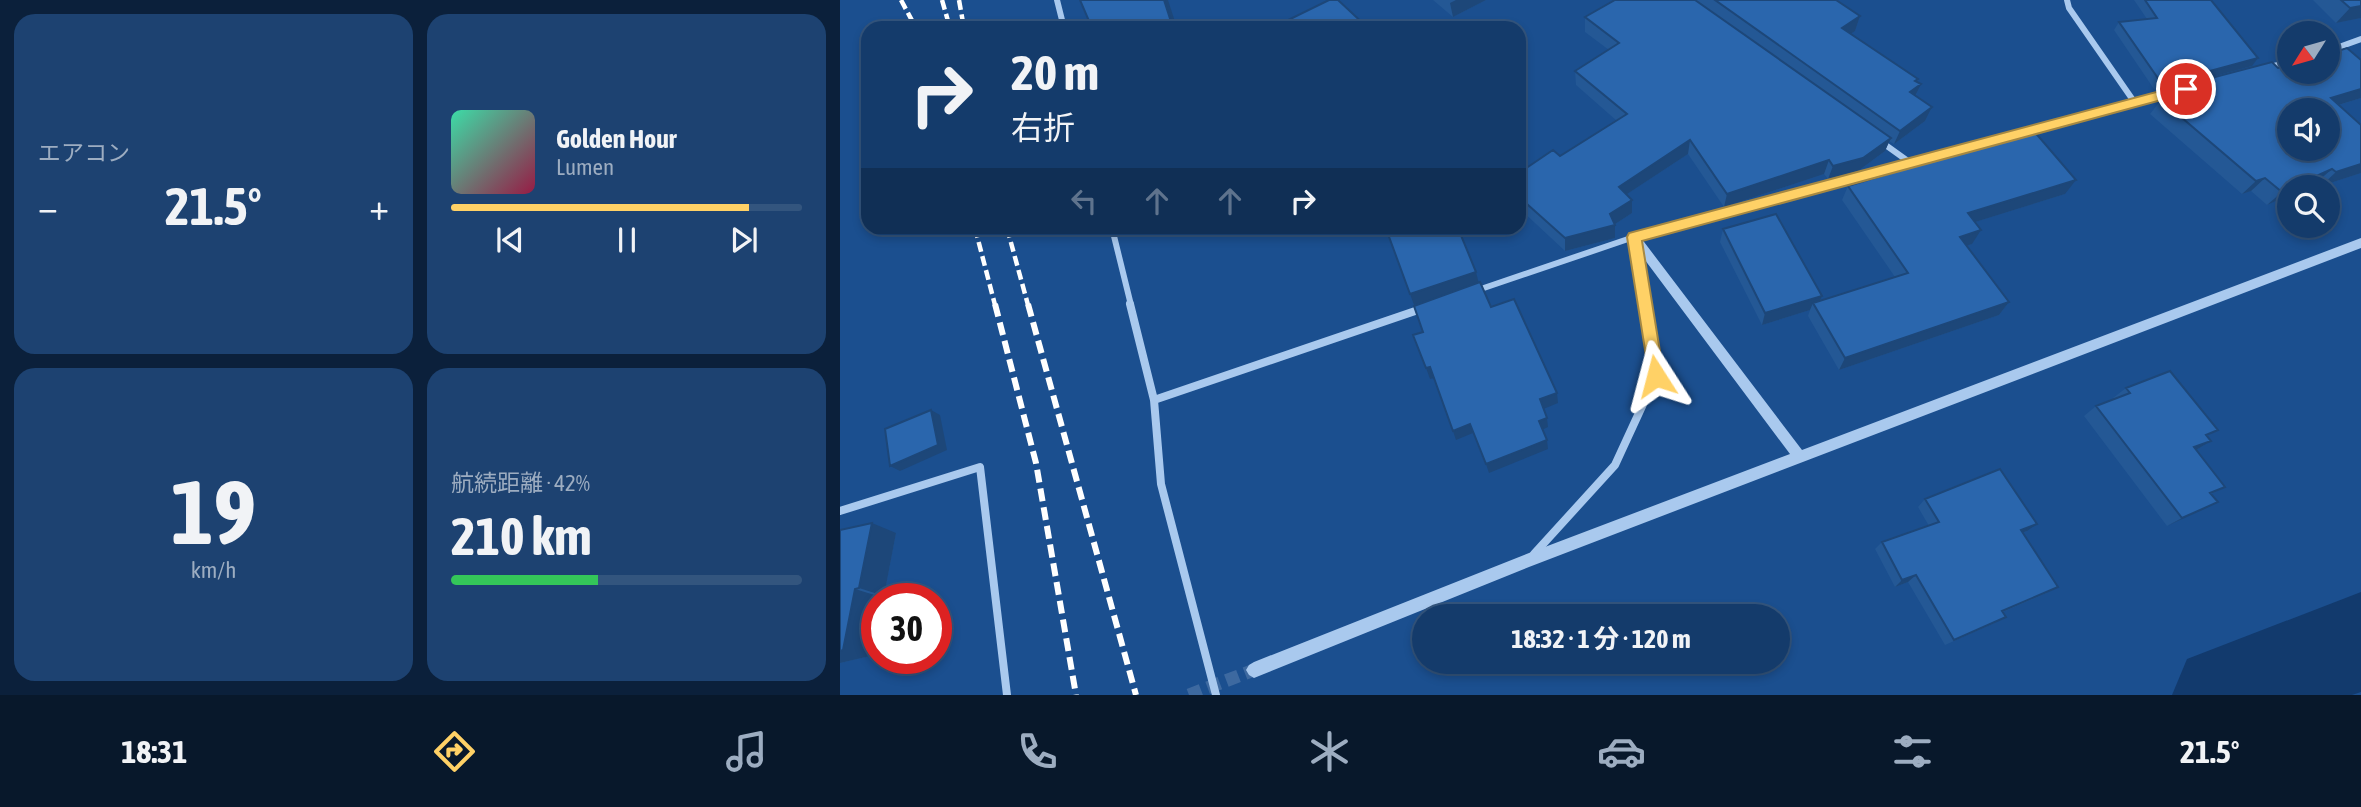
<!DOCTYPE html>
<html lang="ja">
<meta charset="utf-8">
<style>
:root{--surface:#143b6b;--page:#1d4271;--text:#f1f3f6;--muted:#9dadc1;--line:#33557e;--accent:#ffd166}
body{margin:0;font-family:"Asap Condensed","Noto Sans JP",sans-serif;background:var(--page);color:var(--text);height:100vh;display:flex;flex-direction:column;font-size:26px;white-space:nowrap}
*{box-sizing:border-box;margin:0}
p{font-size:23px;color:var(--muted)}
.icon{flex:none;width:38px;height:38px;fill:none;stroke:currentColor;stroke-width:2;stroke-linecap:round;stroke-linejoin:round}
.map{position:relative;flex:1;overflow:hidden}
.panel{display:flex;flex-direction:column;gap:14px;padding:14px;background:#0b203b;width:840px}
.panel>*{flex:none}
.top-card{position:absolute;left:21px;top:21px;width:665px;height:214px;border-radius:21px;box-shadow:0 4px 10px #0003,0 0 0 2px var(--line);background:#143b6b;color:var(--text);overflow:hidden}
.needle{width:46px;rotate:233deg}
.tools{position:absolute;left:1437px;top:21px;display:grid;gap:14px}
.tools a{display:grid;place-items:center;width:63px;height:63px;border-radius:50%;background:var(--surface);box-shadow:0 4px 10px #0003,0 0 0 2px var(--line);font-size:35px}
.speed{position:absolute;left:21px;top:583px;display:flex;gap:14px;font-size:35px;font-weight:700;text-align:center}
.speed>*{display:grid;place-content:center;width:91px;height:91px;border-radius:50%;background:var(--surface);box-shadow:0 4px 10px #0003,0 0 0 2px var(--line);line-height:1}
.speed .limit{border:10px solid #d22;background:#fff;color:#111}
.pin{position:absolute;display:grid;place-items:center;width:60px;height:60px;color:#fff;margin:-30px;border:4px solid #fff;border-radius:50%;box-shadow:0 2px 7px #0007}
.me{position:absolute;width:77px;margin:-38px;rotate:351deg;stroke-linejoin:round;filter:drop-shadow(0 0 5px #0008)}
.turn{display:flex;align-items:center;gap:24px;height:147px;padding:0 35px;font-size:32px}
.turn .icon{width:91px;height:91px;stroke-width:2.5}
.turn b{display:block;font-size:49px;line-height:60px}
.lanes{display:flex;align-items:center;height:66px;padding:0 35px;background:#0003;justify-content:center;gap:35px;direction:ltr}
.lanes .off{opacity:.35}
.big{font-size:52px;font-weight:700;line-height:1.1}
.panel .tile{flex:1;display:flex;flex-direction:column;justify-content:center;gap:10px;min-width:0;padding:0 24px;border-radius:21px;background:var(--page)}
.panel .dial{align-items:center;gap:0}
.dial b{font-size:91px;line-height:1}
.song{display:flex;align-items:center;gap:21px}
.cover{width:84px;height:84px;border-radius:10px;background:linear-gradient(135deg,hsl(160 70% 55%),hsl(340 70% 35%))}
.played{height:7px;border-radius:4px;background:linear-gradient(90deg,var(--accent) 85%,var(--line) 85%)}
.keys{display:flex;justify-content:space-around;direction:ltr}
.heat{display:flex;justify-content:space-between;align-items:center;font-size:38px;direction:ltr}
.charge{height:10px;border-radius:5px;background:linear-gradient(90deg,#34c759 42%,var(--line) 0)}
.panel .tiles{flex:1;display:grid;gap:14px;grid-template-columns:repeat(2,1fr)}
.trip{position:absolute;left:572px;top:604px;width:378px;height:70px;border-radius:35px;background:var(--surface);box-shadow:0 4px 10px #0003,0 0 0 2px var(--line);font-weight:700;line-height:70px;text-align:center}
.tabs{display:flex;height:112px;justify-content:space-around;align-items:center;background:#08182b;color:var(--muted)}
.tabs .icon{width:49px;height:49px}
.tabs .active{color:var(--accent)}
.tabs b{font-size:32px;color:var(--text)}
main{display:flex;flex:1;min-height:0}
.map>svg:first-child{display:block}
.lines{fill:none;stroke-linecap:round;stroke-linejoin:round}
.river{fill:#123a6d;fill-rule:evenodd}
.tertiary-tunnel{stroke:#3d69a0;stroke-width:13;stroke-dasharray:13 7;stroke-linecap:butt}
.minor-far1{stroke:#a9c9ee;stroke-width:6}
.minor{stroke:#a9c9ee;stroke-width:8}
.tertiary{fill:#a9c9ee;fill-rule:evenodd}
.rail-far1{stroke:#fff;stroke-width:4.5;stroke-dasharray:10 4.5;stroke-linecap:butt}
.rail{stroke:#fff;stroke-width:6;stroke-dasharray:13 6;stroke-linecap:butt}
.wall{fill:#245895}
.shaded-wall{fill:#1d4779}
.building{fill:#2a66ad;stroke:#1d4779;stroke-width:2;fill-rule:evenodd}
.route{fill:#ffd166;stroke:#a68842;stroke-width:2}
</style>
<main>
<section class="panel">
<div class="tiles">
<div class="tile"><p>エアコン</p>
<div class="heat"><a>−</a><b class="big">21.5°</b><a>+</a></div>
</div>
<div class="tile">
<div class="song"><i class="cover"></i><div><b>Golden Hour</b><p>Lumen</p></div></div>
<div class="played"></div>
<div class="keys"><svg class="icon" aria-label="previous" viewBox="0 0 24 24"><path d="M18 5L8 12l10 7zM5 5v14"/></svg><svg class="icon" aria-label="pause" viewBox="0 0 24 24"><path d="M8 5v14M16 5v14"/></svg><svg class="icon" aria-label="next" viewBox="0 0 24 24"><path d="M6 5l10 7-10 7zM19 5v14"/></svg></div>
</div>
<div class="tile dial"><b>19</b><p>km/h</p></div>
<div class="tile"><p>航続距離 · 42%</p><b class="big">210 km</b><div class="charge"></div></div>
</div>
</section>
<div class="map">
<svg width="1521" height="695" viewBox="0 0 1521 695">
<rect width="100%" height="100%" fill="#1b4f8f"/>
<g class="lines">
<path class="river" d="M 1521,592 L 1521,692 L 1512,695 L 1332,695 L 1347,659 Z"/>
<path class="tertiary-tunnel" d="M 349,695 L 414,670"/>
<path class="minor-far1" d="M 217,0 L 224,28
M 1227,0 L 1229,8 L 1295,103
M 1488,51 L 1521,39
M 1426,68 L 1449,62
M 1040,141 L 1072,164
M 272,228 L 291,305
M 795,241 L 805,305
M 635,291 L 794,237 L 1337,91"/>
<path class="minor" d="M 290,304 L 314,400 L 584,308
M 314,400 L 321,484 L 376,695
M 0,511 L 140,467 L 167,695
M 694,554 L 775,465 L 816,376 L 805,304"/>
<path class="tertiary" d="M 794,232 L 798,234 L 962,450 L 1521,238 L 1521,248 L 689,567 L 414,678 L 409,675 L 406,670 L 409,665 L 414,662 L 689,553 L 950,454 L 790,240 L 788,237 L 790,234 Z"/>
<path class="rail-far1" d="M 61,0 L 76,28
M 102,0 L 110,28
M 119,0 L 124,28
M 135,228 L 155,305
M 167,228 L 188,305"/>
<path class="rail" d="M 155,304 L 196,463 L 236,695
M 188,304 L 296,695"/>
</g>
<path class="wall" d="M 593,0 L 646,0 L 613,17 Z
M 775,0 L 996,0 L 1020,16 L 1015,31 L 1010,34 L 1078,79 L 1076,96 L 1092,107 L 1085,121 L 1054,144 L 1049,141 L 1045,151 L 1018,171 L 988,179 L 984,174 L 884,207 L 848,154 L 787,194 L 792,200 L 792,213 L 775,224 L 775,238 L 725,251 L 679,208 L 679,173 L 720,156 L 777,121 L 736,85 L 735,71 L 769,50 L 745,32 L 745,17 Z
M 1294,0 L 1371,0 L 1412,66 L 1316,92 L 1274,30 L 1279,22 L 1307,19 Z
M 1473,0 L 1521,0 L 1521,18 L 1496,23 Z
M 1438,68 L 1521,98 L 1499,105 L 1521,125 L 1521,173 L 1481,186 L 1477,182 L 1427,205 L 1411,191 L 1402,194 L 1310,114 L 1321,100 L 1326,98 L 1333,88 Z
M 1008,186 L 1225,194 L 1135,222 L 1132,244 L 1126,246 L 1169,302 L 1159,315 L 999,370 L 968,316 L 970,310 L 922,325 L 880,242 L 883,229 L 982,296 L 980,301 L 1055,277 L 1002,200 Z
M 1286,388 L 1368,437 L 1371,441 L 1356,450 L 1385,487 L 1371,494 L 1362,510 L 1327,526 L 1244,416 L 1256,406 L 1274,399 L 1273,398 Z
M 1085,499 L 1187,531 L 1183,533 L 1207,593 L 1163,612 L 1155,623 L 1105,645 L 1068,582 L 1055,587 L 1035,549 L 1042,542 L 1089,526 L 1078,507 Z
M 0,530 L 56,533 L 44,596 L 41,597 L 40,598 L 37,598 L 37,619 L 30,656 L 0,663 Z"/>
<path class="shaded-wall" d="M 324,0 L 328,0 L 337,28 L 333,28 Z
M 616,0 L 646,0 L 613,17 L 610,3 Z
M 1521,6 L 1521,18 L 1496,23 L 1510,8 Z
M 1020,16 L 1015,31 L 997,43 L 1002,28 Z
M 1418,58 L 1412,66 L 1316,92 L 1322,84 Z
M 1078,79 L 1073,89 L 1081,84 L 1074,98 L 1064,106 L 1075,81 Z
M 1521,89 L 1521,98 L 1482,110 L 1491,98 Z
M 1092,107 L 1085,121 L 1054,144 L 1060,131 Z
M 1051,138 L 1045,151 L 1018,171 L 988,179 L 993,166 Z
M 850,140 L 848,154 L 778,200 L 779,187 Z
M 989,160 L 984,174 L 884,207 L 887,194 Z
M 1521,164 L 1521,173 L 1481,186 L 1496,172 Z
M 1492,169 L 1477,182 L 1466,187 L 1452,187 Z
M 1425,178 L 1411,191 L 1402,194 L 1416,181 Z
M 1236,180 L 1225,194 L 1119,227 L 1128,213 Z
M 1449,189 L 1449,195 L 1427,205 L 1442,192 Z
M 792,200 L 792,213 L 772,226 L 775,225 L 775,238 L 725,251 L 725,238 L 770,214 Z
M 305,228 L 318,228 L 308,231 Z
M 1141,230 L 1132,244 L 1111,251 L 1120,237 Z
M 636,272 L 639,284 L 574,305 L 570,294 Z
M 982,296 L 977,308 L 973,303 L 970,310 L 922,325 L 925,313 Z
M 1169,302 L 1159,315 L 999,370 L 1005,358 Z
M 590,367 L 594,378 L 590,379 L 586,368 Z
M 717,393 L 718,403 L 701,410 L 700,399 Z
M 91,410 L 100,415 L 107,450 L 60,471 L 50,466 Z
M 707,418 L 708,427 L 700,431 L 699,421 Z
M 630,424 L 633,433 L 616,440 L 613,431 Z
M 707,440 L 708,449 L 649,473 L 646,464 Z
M 1371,441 L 1356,450 L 1354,447 Z
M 1378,502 L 1362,510 L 1327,526 L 1342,518 Z
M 32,523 L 56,533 L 44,596 L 19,588 Z
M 1197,524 L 1187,531 L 1171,537 L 1181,530 Z
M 1076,575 L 1068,582 L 1055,587 L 1062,580 Z
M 15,589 L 41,597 L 40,598 L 37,598 L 37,619 L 30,656 L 0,663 L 0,651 Z"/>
<path class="building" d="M 240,0 L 324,0 L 333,28 L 252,28 Z
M 489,0 L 498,0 L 528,28 L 445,28 L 440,24 Z
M 775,0 L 855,0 L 1051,138 L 1023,158 L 993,166 L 989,160 L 887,194 L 850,140 L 779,187 L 792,200 L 770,214 L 775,225 L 725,238 L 679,197 L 679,173 L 713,150 L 720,156 L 787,114 L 735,71 L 779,43 L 745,17 Z
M 875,0 L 996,0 L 1020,16 L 1002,28 L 1078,79 L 1075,81 L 1081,84 L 1070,92 L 1092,107 L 1060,131 Z
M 1305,0 L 1371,0 L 1418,58 L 1322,84 L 1279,22 L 1317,18 Z
M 1501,0 L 1521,0 L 1521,6 L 1510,8 Z
M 1507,48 L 1521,60 L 1521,89 L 1491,98 L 1521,125 L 1521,164 L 1496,172 L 1492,169 L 1452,187 L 1449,187 L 1449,189 L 1442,192 L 1425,178 L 1416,181 L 1321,100 L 1337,93 L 1333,88 L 1432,62 L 1438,68 L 1449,65 L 1449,72 L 1488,72 L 1488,54 ZM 1449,110 L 1488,110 L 1488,149 L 1449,149 Z
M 1193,130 L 1236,180 L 1128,213 L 1141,230 L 1120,237 L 1169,302 L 1005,358 L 973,303 L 1068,273 L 1008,186 Z
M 936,214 L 982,296 L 925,313 L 883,229 Z
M 562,228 L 618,228 L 636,272 L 570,294 L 548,234 Z
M 640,282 L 651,307 L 674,299 L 717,393 L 700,399 L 707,418 L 699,421 L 707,440 L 646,464 L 630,424 L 613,431 L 590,367 L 586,368 L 573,335 L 583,332 L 574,306 Z
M 1330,371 L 1378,430 L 1366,435 L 1371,441 L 1354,447 L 1385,487 L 1370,493 L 1378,502 L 1342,518 L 1256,406 L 1290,393 L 1286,388 Z
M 91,410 L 98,445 L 50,466 L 45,429 Z
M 1160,469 L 1197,524 L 1181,530 L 1218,587 L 1162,611 L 1166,617 L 1114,640 L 1076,575 L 1062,580 L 1042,542 L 1099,522 L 1085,499 Z
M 32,523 L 19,588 L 15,589 L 3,650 L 0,651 L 0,530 Z"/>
<path class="route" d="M 1346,84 L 1352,89 L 1351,92 L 802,241 L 824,376 L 822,381 L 816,383 L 810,381 L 787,237 L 789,233 Z"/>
</svg>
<div class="tools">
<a><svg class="needle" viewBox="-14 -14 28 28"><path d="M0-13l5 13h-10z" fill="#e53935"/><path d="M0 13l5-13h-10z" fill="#9dadc1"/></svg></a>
<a><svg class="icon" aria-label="sound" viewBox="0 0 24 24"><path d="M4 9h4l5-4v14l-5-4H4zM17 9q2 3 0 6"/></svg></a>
<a><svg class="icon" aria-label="search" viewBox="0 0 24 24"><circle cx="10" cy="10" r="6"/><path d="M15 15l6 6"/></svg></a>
</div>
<div class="speed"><div class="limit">30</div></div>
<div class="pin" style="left:1346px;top:89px;background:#d93025"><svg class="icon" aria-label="arrive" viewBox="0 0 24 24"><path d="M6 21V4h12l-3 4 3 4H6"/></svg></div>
<svg class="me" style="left:816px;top:376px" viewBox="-20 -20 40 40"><path d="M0-17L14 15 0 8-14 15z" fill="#ffd166" stroke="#fff" stroke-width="4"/></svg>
<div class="trip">18:32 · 1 分 · 120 m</div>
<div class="top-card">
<div class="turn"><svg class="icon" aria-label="right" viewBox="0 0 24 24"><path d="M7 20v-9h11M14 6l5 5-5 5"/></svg><div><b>20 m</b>右折</div></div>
<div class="lanes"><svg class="icon off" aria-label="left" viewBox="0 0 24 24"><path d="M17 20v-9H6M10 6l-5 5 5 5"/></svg><svg class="icon off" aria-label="ahead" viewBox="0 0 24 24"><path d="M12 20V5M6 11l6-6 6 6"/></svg><svg class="icon off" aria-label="ahead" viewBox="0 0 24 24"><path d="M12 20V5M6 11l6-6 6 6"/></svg><svg class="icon" aria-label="right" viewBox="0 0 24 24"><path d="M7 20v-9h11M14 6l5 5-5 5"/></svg></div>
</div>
</div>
</main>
<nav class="tabs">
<b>18:31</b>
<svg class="icon active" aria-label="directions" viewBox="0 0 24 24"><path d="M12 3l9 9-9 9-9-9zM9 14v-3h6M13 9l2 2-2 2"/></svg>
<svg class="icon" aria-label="music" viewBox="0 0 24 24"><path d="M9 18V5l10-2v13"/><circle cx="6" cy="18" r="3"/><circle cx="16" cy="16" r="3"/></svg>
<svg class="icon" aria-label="phone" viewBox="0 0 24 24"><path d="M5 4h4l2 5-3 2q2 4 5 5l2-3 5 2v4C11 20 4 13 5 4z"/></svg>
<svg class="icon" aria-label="climate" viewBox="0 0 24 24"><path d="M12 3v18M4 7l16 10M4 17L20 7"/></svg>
<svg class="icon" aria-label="car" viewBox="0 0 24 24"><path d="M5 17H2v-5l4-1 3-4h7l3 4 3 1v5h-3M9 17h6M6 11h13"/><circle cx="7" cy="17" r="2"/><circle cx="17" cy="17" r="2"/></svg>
<svg class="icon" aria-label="filters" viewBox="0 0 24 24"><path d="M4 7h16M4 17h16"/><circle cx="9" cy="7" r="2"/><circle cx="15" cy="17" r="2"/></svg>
<b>21.5°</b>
</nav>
